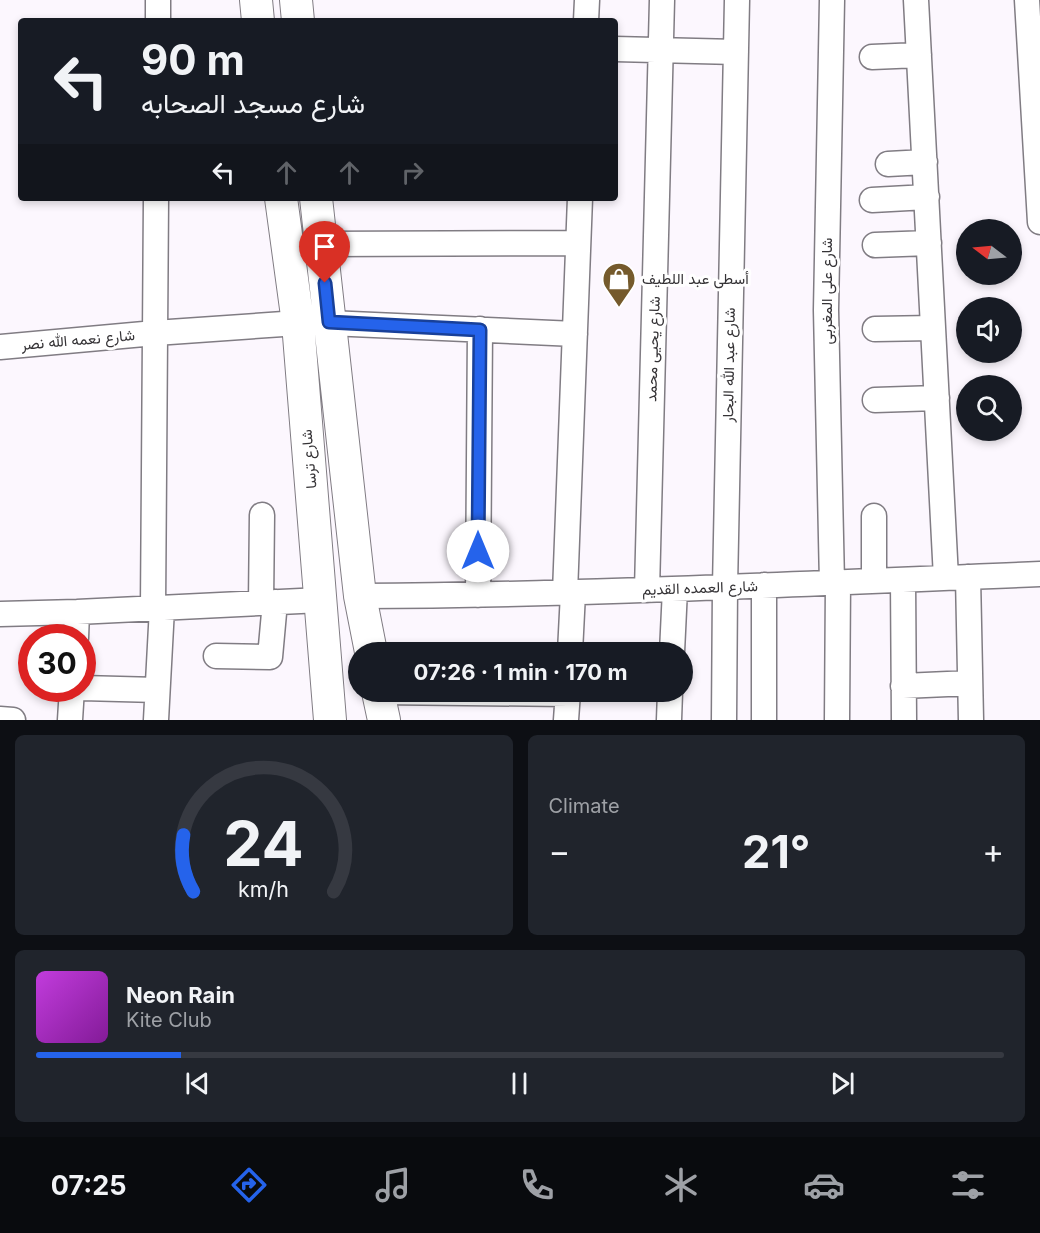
<!DOCTYPE html>
<meta charset="utf-8">
<style>
:root{--surface:#171b24;--page:#20242c;--text:#f1f3f6;--muted:#9ea1a6;--line:#363941;--accent:#2563eb}
body{margin:0;font-family:Inter,Vazirmatn,sans-serif;background:var(--page);color:var(--text);height:100vh;display:flex;flex-direction:column;font-size:22px;white-space:nowrap}
*{box-sizing:border-box;margin:0}
p{font-size:20px;color:var(--muted)}
.icon{flex:none;width:33px;height:33px;fill:none;stroke:currentColor;stroke-width:2;stroke-linecap:round;stroke-linejoin:round}
.map{position:relative;height:720px;overflow:hidden}
.details{display:flex;flex-direction:column;gap:15px;padding:15px;background:#0d0f14;flex:1}
.details>*{flex:none}
.top-card{position:absolute;left:18px;top:18px;width:600px;height:183px;border-radius:6px;box-shadow:0 3px 9px #0003;background:#171b24;color:var(--text);overflow:hidden}
.needle{width:39px;rotate:286deg}
.controls{position:absolute;left:956px;top:219px;display:grid;gap:12px}
.controls a{display:grid;place-items:center;width:66px;height:66px;border-radius:50%;background:var(--surface);box-shadow:0 3px 9px #0003;font-size:30px}
.speed{position:absolute;left:18px;top:624px;display:flex;gap:12px;font-size:30px;font-weight:700;text-align:center}
.speed>*{display:grid;place-content:center;width:78px;height:78px;border-radius:50%;background:var(--surface);box-shadow:0 3px 9px #0003;line-height:1}
.speed .limit{border:9px solid #d22;background:#fff;color:#111}
.pin{position:absolute;display:grid;place-items:center;width:51px;height:51px;color:#fff;margin:-62px -26px;border-radius:50% 50% 50% 0;rotate:-45deg;box-shadow:0 0 6px #0007}
.pin .icon{rotate:45deg}
.me{position:absolute;width:66px;margin:-33px;rotate:0deg;stroke-linejoin:round;filter:drop-shadow(0 0 4px #0008)}
.turn{display:flex;align-items:center;gap:21px;height:126px;padding:0 24px;font-size:27px}
.turn .icon{width:78px;height:78px;stroke-width:2.5}
.turn b{display:block;font-size:42px;line-height:51px}
.lanes{display:flex;align-items:center;height:57px;padding:0 24px;background:#0003;justify-content:center;gap:30px;direction:ltr}
.lanes .off{opacity:.35}
.big{font-size:45px;font-weight:700;line-height:1.1}
.details .card{flex:1;display:flex;flex-direction:column;justify-content:center;gap:9px;min-width:0;padding:0 21px;border-radius:9px;background:var(--page)}
.details .dial{align-items:center;gap:0}
.dial svg{height:156px;overflow:visible;fill:none;stroke:var(--line);stroke-width:7;stroke-linecap:round;text-anchor:middle}
.dial text{fill:var(--text);stroke:none}
.song{display:flex;align-items:center;gap:18px}
.cover{width:72px;height:72px;border-radius:9px;background:linear-gradient(135deg,hsl(290 70% 55%),hsl(290 70% 35%))}
.played{height:6px;border-radius:3px;background:linear-gradient(90deg,var(--accent) 15%,var(--line) 15%)}
.keys{display:flex;justify-content:space-around;direction:ltr}
.heat{display:flex;justify-content:space-between;align-items:center;font-size:33px;direction:ltr}
.details .tiles{flex:1;display:grid;gap:15px;grid-template-columns:1fr 1fr}
.card:last-child{grid-column:span 2}
.trip{position:absolute;left:348px;top:642px;width:345px;height:60px;border-radius:30px;background:var(--surface);box-shadow:0 3px 9px #0003;font-weight:700;line-height:60px;text-align:center}
.tabs{display:flex;height:96px;justify-content:space-around;align-items:center;background:#090b0e;color:var(--muted)}
.tabs .icon{width:42px;height:42px}
.tabs .selected{color:var(--accent)}
.tabs b{font-size:27px;color:var(--text)}
.map>svg:first-child{display:block}
.lines{fill:none;stroke-linecap:round;stroke-linejoin:round}
.minor-casing{stroke:#807c83;stroke-width:27}
.major-casing{stroke:#807c83;stroke-width:34}
.minor{stroke:#fff;stroke-width:24}
.major{stroke:#fff;stroke-width:32}
.route-casing{stroke:#184099;stroke-width:15}
.route{stroke:#2563eb;stroke-width:10}
.labels{text-anchor:middle;stroke-width:6;stroke-linejoin:round;paint-order:stroke}
.poi-label{font-size:15px;fill:#353336;stroke:#fff;text-anchor:start}
.street-label{font-size:15px;fill:#353336;stroke:#fff}
</style>
<div class="map">
<svg width="1040" height="720" viewBox="0 0 1040 720">
<rect width="100%" height="100%" fill="#fcf7fe"/>
<g class="lines">
<g class="minor-casing">
<path id="minor" d="M 916,0 L 946,578
M 1027,0 L 1040,222
M 158,21 L 158,0
M 586,21 L 587,0
M 615,49 L 736,52
M 872,57 L 919,55
M 888,164 L 925,162
M 872,200 L 927,197
M 321,244 L 578,243
M 875,245 L 929,243
M 329,323 L 575,334
M 875,329 L 933,328
M 0,347 L 155,333 L 298,323
M 875,400 L 937,398
M 968,577 L 971,720
M 903,580 L 904,720
M 874,581 L 874,516
M 832,583 L 826,310 L 832,0
M 647,590 L 662,0
M 565,593 L 580,198
M 478,595 L 480,329
M 360,596 C 587,595 814,583 1040,574
M 261,603 L 262,515
M 153,608 L 156,198
M 0,614 L 77,612 L 321,600
M 76,638 L 77,612
M 570,652 L 573,593
M 672,652 L 675,589
M 216,656 L 270,657 L 275,602
M 903,686 L 970,683
M 82,688 L 157,690
M 378,692 L 568,694
M 0,719 L 13,720
M 70,720 L 72,688
M 156,720 L 162,608
M 566,720 L 568,692
M 669,720 L 670,692
M 724,720 L 725,587 L 737,0
M 764,720 L 764,585
M 837,720 L 838,582"/>
</g>
<g class="major-casing">
<path id="major" d="M 256,0 L 258,21
M 296,0 L 298,21
M 281,198 L 298,323 L 330,720
M 316,198 L 360,596 L 371,652
M 378,692 L 384,720"/>
</g>
<use href="#minor" class="minor"/>
<use href="#major" class="major"/>
</g>
<g class="lines">
<g class="route-casing">
<path id="route" d="M 325,283 L 329,322 L 480,330 L 478,551"/>
</g>
<use href="#route" class="route"/>
</g>
<defs>
<g id="shop-pin" transform="scale(1.725)"><path d="M0 17L-7.5 6A9.5 9.5 0 1 1 7.5 6Z" fill="#755a2c" stroke="#fff"/><path d="M-5-2.5h2.3a2.7 3.5 0 0 1 5.4 0H5L5.5 6h-11ZM-1.5-2.5h3a1.5 2.3 0 0 0-3 0Z" fill="#fff"/></g>
</defs>
<g fill-rule="evenodd">
<use href="#shop-pin" x="619" y="279"/>
</g>
<g class="labels">
<g class="poi-label">
<text x="642" y="284">أسطى عبد اللطيف</text>
</g>
<g class="street-label">
<text transform="translate(827 291) rotate(-90)" y="5">شارع على المغربى</text>
<text transform="translate(78 340) rotate(-5)" y="5">شارع نعمه الله نصر</text>
<text transform="translate(653 349) rotate(-88)" y="5">شارع يحيى محمد</text>
<text transform="translate(729 365) rotate(-89)" y="5">شارع عبد الله البحار</text>
<text transform="translate(309 459) rotate(-95)" y="5">شارع ترسا</text>
<text transform="translate(700 588) rotate(-2)" y="5">شارع العمده القديم</text>
</g>
</g>
</svg>
<div class="controls">
<a><svg class="needle" viewBox="-14 -14 28 28"><path d="M0-13l5 13h-10z" fill="#e53935"/><path d="M0 13l5-13h-10z" fill="#9ea1a6"/></svg></a>
<a><svg class="icon" aria-label="sound" viewBox="0 0 24 24"><path d="M4 9h4l5-4v14l-5-4H4zM17 9q2 3 0 6"/></svg></a>
<a><svg class="icon" aria-label="search" viewBox="0 0 24 24"><circle cx="10" cy="10" r="6"/><path d="M15 15l6 6"/></svg></a>
</div>
<div class="speed"><div class="limit">30</div></div>
<div class="pin" style="left:325px;top:283px;background:#d93025"><svg class="icon" aria-label="arrive" viewBox="0 0 24 24"><path d="M6 21V4h12l-3 4 3 4H6"/></svg></div>
<svg class="me" style="left:478px;top:551px" viewBox="-20 -20 40 40"><circle r="19" fill="#fff"/><path d="M0-13L10 11 0 6-10 11z" fill="#2563eb"/></svg>
<div class="trip">07:26 · 1 min · 170 m</div>
<div class="top-card">
<div class="turn"><svg class="icon" aria-label="left" viewBox="0 0 24 24"><path d="M17 20v-9H6M10 6l-5 5 5 5"/></svg><div><b>90 m</b>شارع مسجد الصحابه</div></div>
<div class="lanes"><svg class="icon" aria-label="left" viewBox="0 0 24 24"><path d="M17 20v-9H6M10 6l-5 5 5 5"/></svg><svg class="icon off" aria-label="ahead" viewBox="0 0 24 24"><path d="M12 20V5M6 11l6-6 6 6"/></svg><svg class="icon off" aria-label="ahead" viewBox="0 0 24 24"><path d="M12 20V5M6 11l6-6 6 6"/></svg><svg class="icon off" aria-label="right" viewBox="0 0 24 24"><path d="M7 20v-9h11M14 6l5 5-5 5"/></svg></div>
</div>
</div>
<section class="details">
<div class="tiles">
<div class="card dial"><svg viewBox="0 0 100 80">
<path d="M14 69A42 42 0 1 1 86 69"/>
<path d="M14 69A42 42 0 0 1 9 40" stroke="#2563eb"/>
<text x="50" y="56" font-size="32" font-weight="700">24</text>
<text x="50" y="72" font-size="11">km/h</text>
</svg></div>
<div class="card"><p>Climate</p>
<div class="heat"><a>−</a><b class="big">21°</b><a>+</a></div>
</div>
<div class="card">
<div class="song"><i class="cover"></i><div><b>Neon Rain</b><p>Kite Club</p></div></div>
<div class="played"></div>
<div class="keys"><svg class="icon" aria-label="previous" viewBox="0 0 24 24"><path d="M18 5L8 12l10 7zM5 5v14"/></svg><svg class="icon" aria-label="pause" viewBox="0 0 24 24"><path d="M8 5v14M16 5v14"/></svg><svg class="icon" aria-label="next" viewBox="0 0 24 24"><path d="M6 5l10 7-10 7zM19 5v14"/></svg></div>
</div>
</div>
</section>
<nav class="tabs">
<b>07:25</b>
<svg class="icon selected" aria-label="directions" viewBox="0 0 24 24"><path d="M12 3l9 9-9 9-9-9zM9 14v-3h6M13 9l2 2-2 2"/></svg>
<svg class="icon" aria-label="music" viewBox="0 0 24 24"><path d="M9 18V5l10-2v13"/><circle cx="6" cy="18" r="3"/><circle cx="16" cy="16" r="3"/></svg>
<svg class="icon" aria-label="phone" viewBox="0 0 24 24"><path d="M5 4h4l2 5-3 2q2 4 5 5l2-3 5 2v4C11 20 4 13 5 4z"/></svg>
<svg class="icon" aria-label="climate" viewBox="0 0 24 24"><path d="M12 3v18M4 7l16 10M4 17L20 7"/></svg>
<svg class="icon" aria-label="car" viewBox="0 0 24 24"><path d="M5 17H2v-5l4-1 3-4h7l3 4 3 1v5h-3M9 17h6M6 11h13"/><circle cx="7" cy="17" r="2"/><circle cx="17" cy="17" r="2"/></svg>
<svg class="icon" aria-label="filters" viewBox="0 0 24 24"><path d="M4 7h16M4 17h16"/><circle cx="9" cy="7" r="2"/><circle cx="15" cy="17" r="2"/></svg>
</nav>
